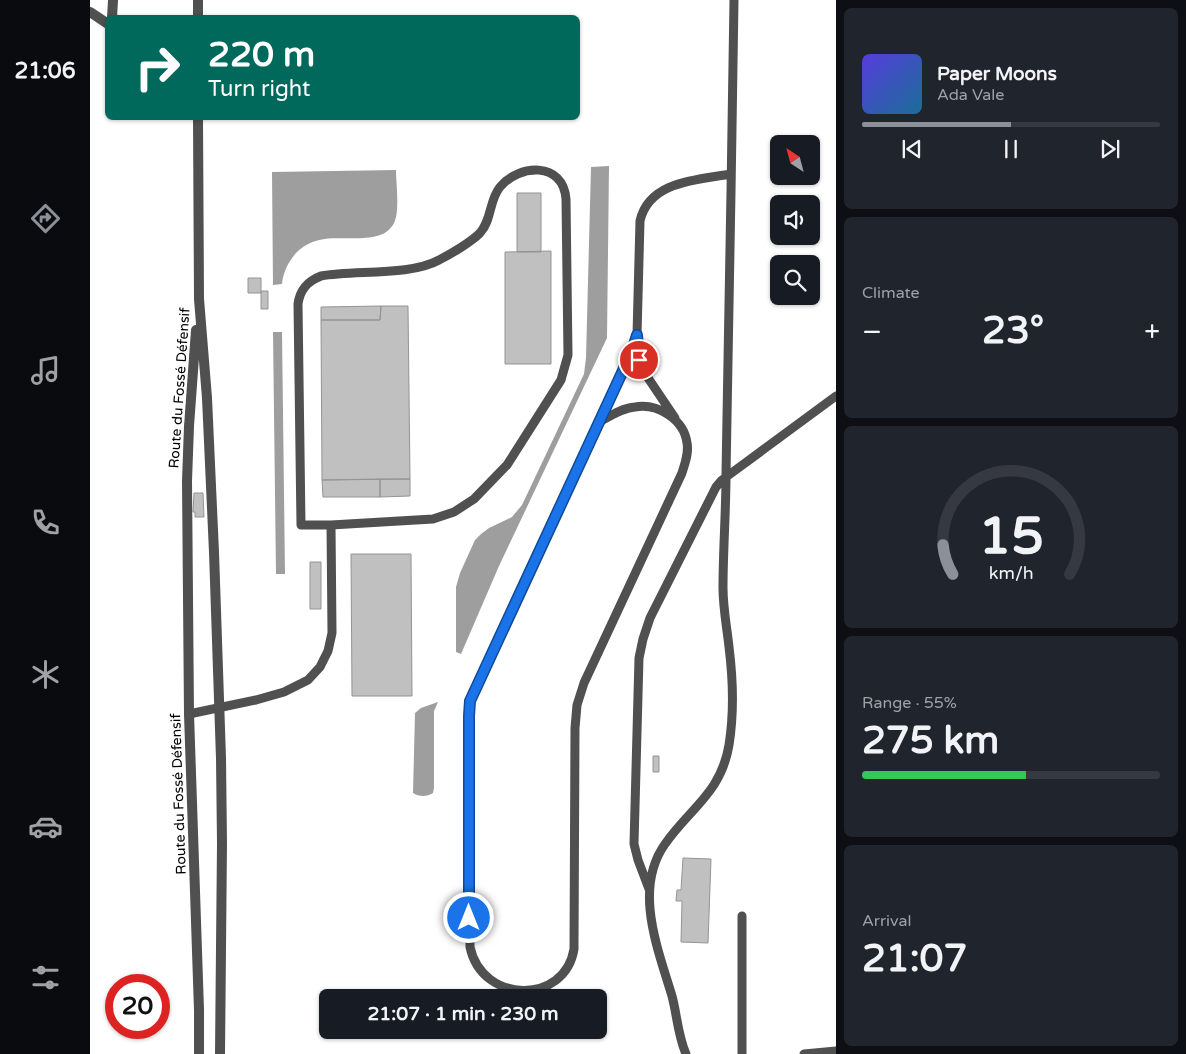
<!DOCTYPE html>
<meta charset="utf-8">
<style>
:root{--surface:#171b24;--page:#20242c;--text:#f1f3f6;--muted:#9ea1a6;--line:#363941;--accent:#8c9099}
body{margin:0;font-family:"Varela Round",sans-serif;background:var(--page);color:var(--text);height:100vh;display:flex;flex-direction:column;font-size:19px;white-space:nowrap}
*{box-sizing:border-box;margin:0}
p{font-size:16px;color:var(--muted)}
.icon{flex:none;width:28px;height:28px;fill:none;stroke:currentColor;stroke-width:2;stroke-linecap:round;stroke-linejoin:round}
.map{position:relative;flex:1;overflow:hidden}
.side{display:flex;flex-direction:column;gap:8px;padding:8px;background:#0d0f14;width:350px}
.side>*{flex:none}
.hud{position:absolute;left:15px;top:15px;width:475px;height:105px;border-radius:8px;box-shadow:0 1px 4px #0004;background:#00695c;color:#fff;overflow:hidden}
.needle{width:32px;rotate:324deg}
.buttons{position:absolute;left:680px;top:135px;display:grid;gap:10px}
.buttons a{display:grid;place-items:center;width:50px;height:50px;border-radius:8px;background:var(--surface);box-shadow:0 1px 4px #0004;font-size:25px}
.speed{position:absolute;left:15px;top:974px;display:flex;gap:10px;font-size:25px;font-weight:700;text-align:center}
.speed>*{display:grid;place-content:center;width:65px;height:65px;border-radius:50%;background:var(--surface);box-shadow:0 1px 4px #0004;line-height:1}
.speed .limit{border:8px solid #d22;background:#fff;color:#111}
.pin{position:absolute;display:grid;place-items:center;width:42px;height:42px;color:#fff;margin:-21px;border:2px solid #fff;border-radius:50%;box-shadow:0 1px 5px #0007}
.me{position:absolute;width:55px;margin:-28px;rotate:0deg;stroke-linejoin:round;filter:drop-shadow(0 0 4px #0008)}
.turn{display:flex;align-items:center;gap:18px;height:105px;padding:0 20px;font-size:22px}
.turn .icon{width:65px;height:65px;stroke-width:2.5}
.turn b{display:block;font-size:35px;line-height:42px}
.big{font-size:38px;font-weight:700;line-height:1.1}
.side .widget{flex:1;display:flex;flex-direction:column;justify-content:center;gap:8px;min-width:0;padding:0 18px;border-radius:8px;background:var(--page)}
.side .dial{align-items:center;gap:0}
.dial svg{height:130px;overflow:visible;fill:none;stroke:var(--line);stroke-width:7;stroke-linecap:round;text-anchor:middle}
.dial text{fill:var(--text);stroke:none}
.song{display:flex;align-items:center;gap:15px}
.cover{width:60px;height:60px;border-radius:8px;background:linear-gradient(135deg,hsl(250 70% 55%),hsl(200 70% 35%))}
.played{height:5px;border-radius:2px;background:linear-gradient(90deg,var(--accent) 50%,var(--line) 50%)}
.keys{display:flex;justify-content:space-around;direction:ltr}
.heat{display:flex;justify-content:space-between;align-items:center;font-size:28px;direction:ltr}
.charge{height:8px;border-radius:4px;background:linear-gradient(90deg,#34c759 55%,var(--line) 0)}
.trip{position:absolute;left:229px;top:989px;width:288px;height:50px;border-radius:8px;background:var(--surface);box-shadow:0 1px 4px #0004;font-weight:700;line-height:50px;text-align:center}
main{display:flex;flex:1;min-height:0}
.dock{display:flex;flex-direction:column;width:90px;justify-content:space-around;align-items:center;background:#090b0e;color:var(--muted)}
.dock .icon{width:35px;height:35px}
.dock .active{color:var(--accent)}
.dock b{font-size:22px;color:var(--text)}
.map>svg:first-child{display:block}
.water{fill:#9e9e9e}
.building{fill:#c0c0c0;stroke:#949494}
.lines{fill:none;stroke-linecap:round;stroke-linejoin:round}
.lane{stroke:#505050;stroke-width:9}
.street{stroke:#505050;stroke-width:10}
.route-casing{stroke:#114b97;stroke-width:12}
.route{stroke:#1a73e8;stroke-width:9}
.labels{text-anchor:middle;stroke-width:4.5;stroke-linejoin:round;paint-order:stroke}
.street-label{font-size:14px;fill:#000;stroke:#fff}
</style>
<main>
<nav class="dock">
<b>21:06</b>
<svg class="icon active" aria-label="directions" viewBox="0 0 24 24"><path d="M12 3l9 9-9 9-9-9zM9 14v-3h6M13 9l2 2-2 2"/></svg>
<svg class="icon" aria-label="music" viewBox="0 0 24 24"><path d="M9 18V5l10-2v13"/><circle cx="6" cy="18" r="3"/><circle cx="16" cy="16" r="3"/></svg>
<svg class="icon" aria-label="phone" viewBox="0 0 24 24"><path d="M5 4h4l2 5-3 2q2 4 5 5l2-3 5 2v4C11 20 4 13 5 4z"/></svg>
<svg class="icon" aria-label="climate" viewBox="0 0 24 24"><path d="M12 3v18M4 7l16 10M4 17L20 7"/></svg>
<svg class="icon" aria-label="car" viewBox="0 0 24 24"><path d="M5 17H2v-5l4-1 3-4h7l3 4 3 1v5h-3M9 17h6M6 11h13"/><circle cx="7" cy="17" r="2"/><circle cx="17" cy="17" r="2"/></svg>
<svg class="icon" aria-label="filters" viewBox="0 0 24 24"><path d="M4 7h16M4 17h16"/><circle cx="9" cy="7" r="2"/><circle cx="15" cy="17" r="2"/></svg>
</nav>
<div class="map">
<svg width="746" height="1054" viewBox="0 0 746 1054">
<rect width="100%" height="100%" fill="#fff"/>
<path class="water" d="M 519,166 L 517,338 L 409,566 L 371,654 L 366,652 L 366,587 L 370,573 L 385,540 L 391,534 L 399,528 L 422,517 L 432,505 L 494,374 L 496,358 L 501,167 Z
M 306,170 C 306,183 310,211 304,223 C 292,247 251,234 229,240 C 220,242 212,247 206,253 C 198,262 193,273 192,284 L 183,285 L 182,172 Z
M 183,332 L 192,332 L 195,574 L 186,574 Z
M 348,702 L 344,711 L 344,788 L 343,793 C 337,797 329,797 323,793 L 325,713 L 331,708 Z"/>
<path class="building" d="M 427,193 L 451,193 L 451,252 L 427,252 Z
M 461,251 L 461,364 L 415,364 L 415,252 Z
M 158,278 L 171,278 L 171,293 L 158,293 Z
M 171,291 L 178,291 L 178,309 L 171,309 Z
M 291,306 L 290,320 L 231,320 L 231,307 Z
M 291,306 L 318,306 L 320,479 L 232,480 L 231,320 L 290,320 Z
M 290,479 L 290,497 L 233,497 L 232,480 Z
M 290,479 L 320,479 L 320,496 L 290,497 Z
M 104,493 L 113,493 L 114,517 L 105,517 L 105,512 L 103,512 Z
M 261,554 L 321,554 L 322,696 L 262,696 Z
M 220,562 L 231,562 L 231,609 L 220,609 Z
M 563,756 L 569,756 L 569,772 L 563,772 Z
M 593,858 L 621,859 L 618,943 L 591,942 L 592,901 L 586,901 L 587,890 L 591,890 Z"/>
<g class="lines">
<path class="lane" d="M 547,341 L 549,360 L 552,369 L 585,418
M 509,422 C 520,416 532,408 545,407 C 567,403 594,419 597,443 C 599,453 595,463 592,473 L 494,683 L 487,705 L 485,728 L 484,949 C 475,1005 392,1004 380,947 L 379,716 L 380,701 L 542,351 L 547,335 L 550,221 C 559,181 607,180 641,174
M 99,714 L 166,700 L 194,692 L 218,680 L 230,667 L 238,651 L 242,633 L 241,525 L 343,519 L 364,512 L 384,499 L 417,465 L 471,380 L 478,355 L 476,199 C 473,161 429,164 410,187 C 399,200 402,220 390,233 C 381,242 361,254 349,260 C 320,276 266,270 231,276 C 218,281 210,289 208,304 L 211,525 L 241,525
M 559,889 L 548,860 L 544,844 L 549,658 L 553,639 L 560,618 L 626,487 L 632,480 L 746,396
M 596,1054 C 588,1036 587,1015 582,996 C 568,949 543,889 575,844 C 600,808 631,793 639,745 C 644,714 643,679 639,647 C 637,628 633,608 633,588 C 633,550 636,512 636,474 C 640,316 641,158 644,0
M 652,1054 L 652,916
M 714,1054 L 746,1051"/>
<path class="street" d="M 108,0 L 108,18
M 0,12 L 18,24
M 22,18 L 23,0
M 108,118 L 109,299 L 117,398 L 124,552 L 131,758 L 132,843 L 130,1054
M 106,330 L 99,426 L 97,481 L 99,714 L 109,1010 L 109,1054"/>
</g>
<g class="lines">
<g class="route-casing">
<path id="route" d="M 379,918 L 379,716 L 380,701 L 542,351 L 547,335 L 549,360"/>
</g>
<use href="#route" class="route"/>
</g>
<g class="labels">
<g class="street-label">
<text transform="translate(89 388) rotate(-86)" y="5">Route du Fossé Défensif</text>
<text transform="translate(88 794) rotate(-92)" y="5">Route du Fossé Défensif</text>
</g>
</g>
</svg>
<div class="buttons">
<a><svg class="needle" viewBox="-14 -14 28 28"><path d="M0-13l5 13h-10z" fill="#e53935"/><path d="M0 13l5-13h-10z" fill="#9ea1a6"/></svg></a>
<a><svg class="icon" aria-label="sound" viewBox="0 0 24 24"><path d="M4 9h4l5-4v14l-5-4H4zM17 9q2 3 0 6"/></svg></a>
<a><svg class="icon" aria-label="search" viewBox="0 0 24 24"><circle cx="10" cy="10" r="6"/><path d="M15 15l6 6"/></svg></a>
</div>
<div class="speed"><div class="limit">20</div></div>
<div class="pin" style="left:549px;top:360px;background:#d93025"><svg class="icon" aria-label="arrive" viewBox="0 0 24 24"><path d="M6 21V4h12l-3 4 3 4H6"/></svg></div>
<svg class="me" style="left:379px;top:918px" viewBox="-20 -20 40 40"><circle r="17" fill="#1a73e8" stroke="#fff" stroke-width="3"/><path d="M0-11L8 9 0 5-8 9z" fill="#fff"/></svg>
<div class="trip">21:07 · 1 min · 230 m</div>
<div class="hud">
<div class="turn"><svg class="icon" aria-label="right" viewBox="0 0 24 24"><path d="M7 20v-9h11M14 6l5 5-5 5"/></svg><div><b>220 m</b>Turn right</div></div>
</div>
</div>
<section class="side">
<div class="widget">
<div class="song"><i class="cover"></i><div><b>Paper Moons</b><p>Ada Vale</p></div></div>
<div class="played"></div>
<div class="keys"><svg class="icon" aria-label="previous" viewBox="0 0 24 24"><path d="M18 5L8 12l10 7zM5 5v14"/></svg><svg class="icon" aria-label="pause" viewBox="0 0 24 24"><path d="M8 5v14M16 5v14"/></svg><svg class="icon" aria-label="next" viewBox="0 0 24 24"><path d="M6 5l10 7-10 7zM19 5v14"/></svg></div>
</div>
<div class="widget"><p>Climate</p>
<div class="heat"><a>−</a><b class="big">23°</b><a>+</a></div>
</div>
<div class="widget dial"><svg viewBox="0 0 100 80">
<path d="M14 69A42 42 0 1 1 86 69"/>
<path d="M14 69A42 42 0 0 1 8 51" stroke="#8c9099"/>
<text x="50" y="56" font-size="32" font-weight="700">15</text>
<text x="50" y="72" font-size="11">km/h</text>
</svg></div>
<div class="widget"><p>Range · 55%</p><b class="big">275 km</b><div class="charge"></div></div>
<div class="widget"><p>Arrival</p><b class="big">21:07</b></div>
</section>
</main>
